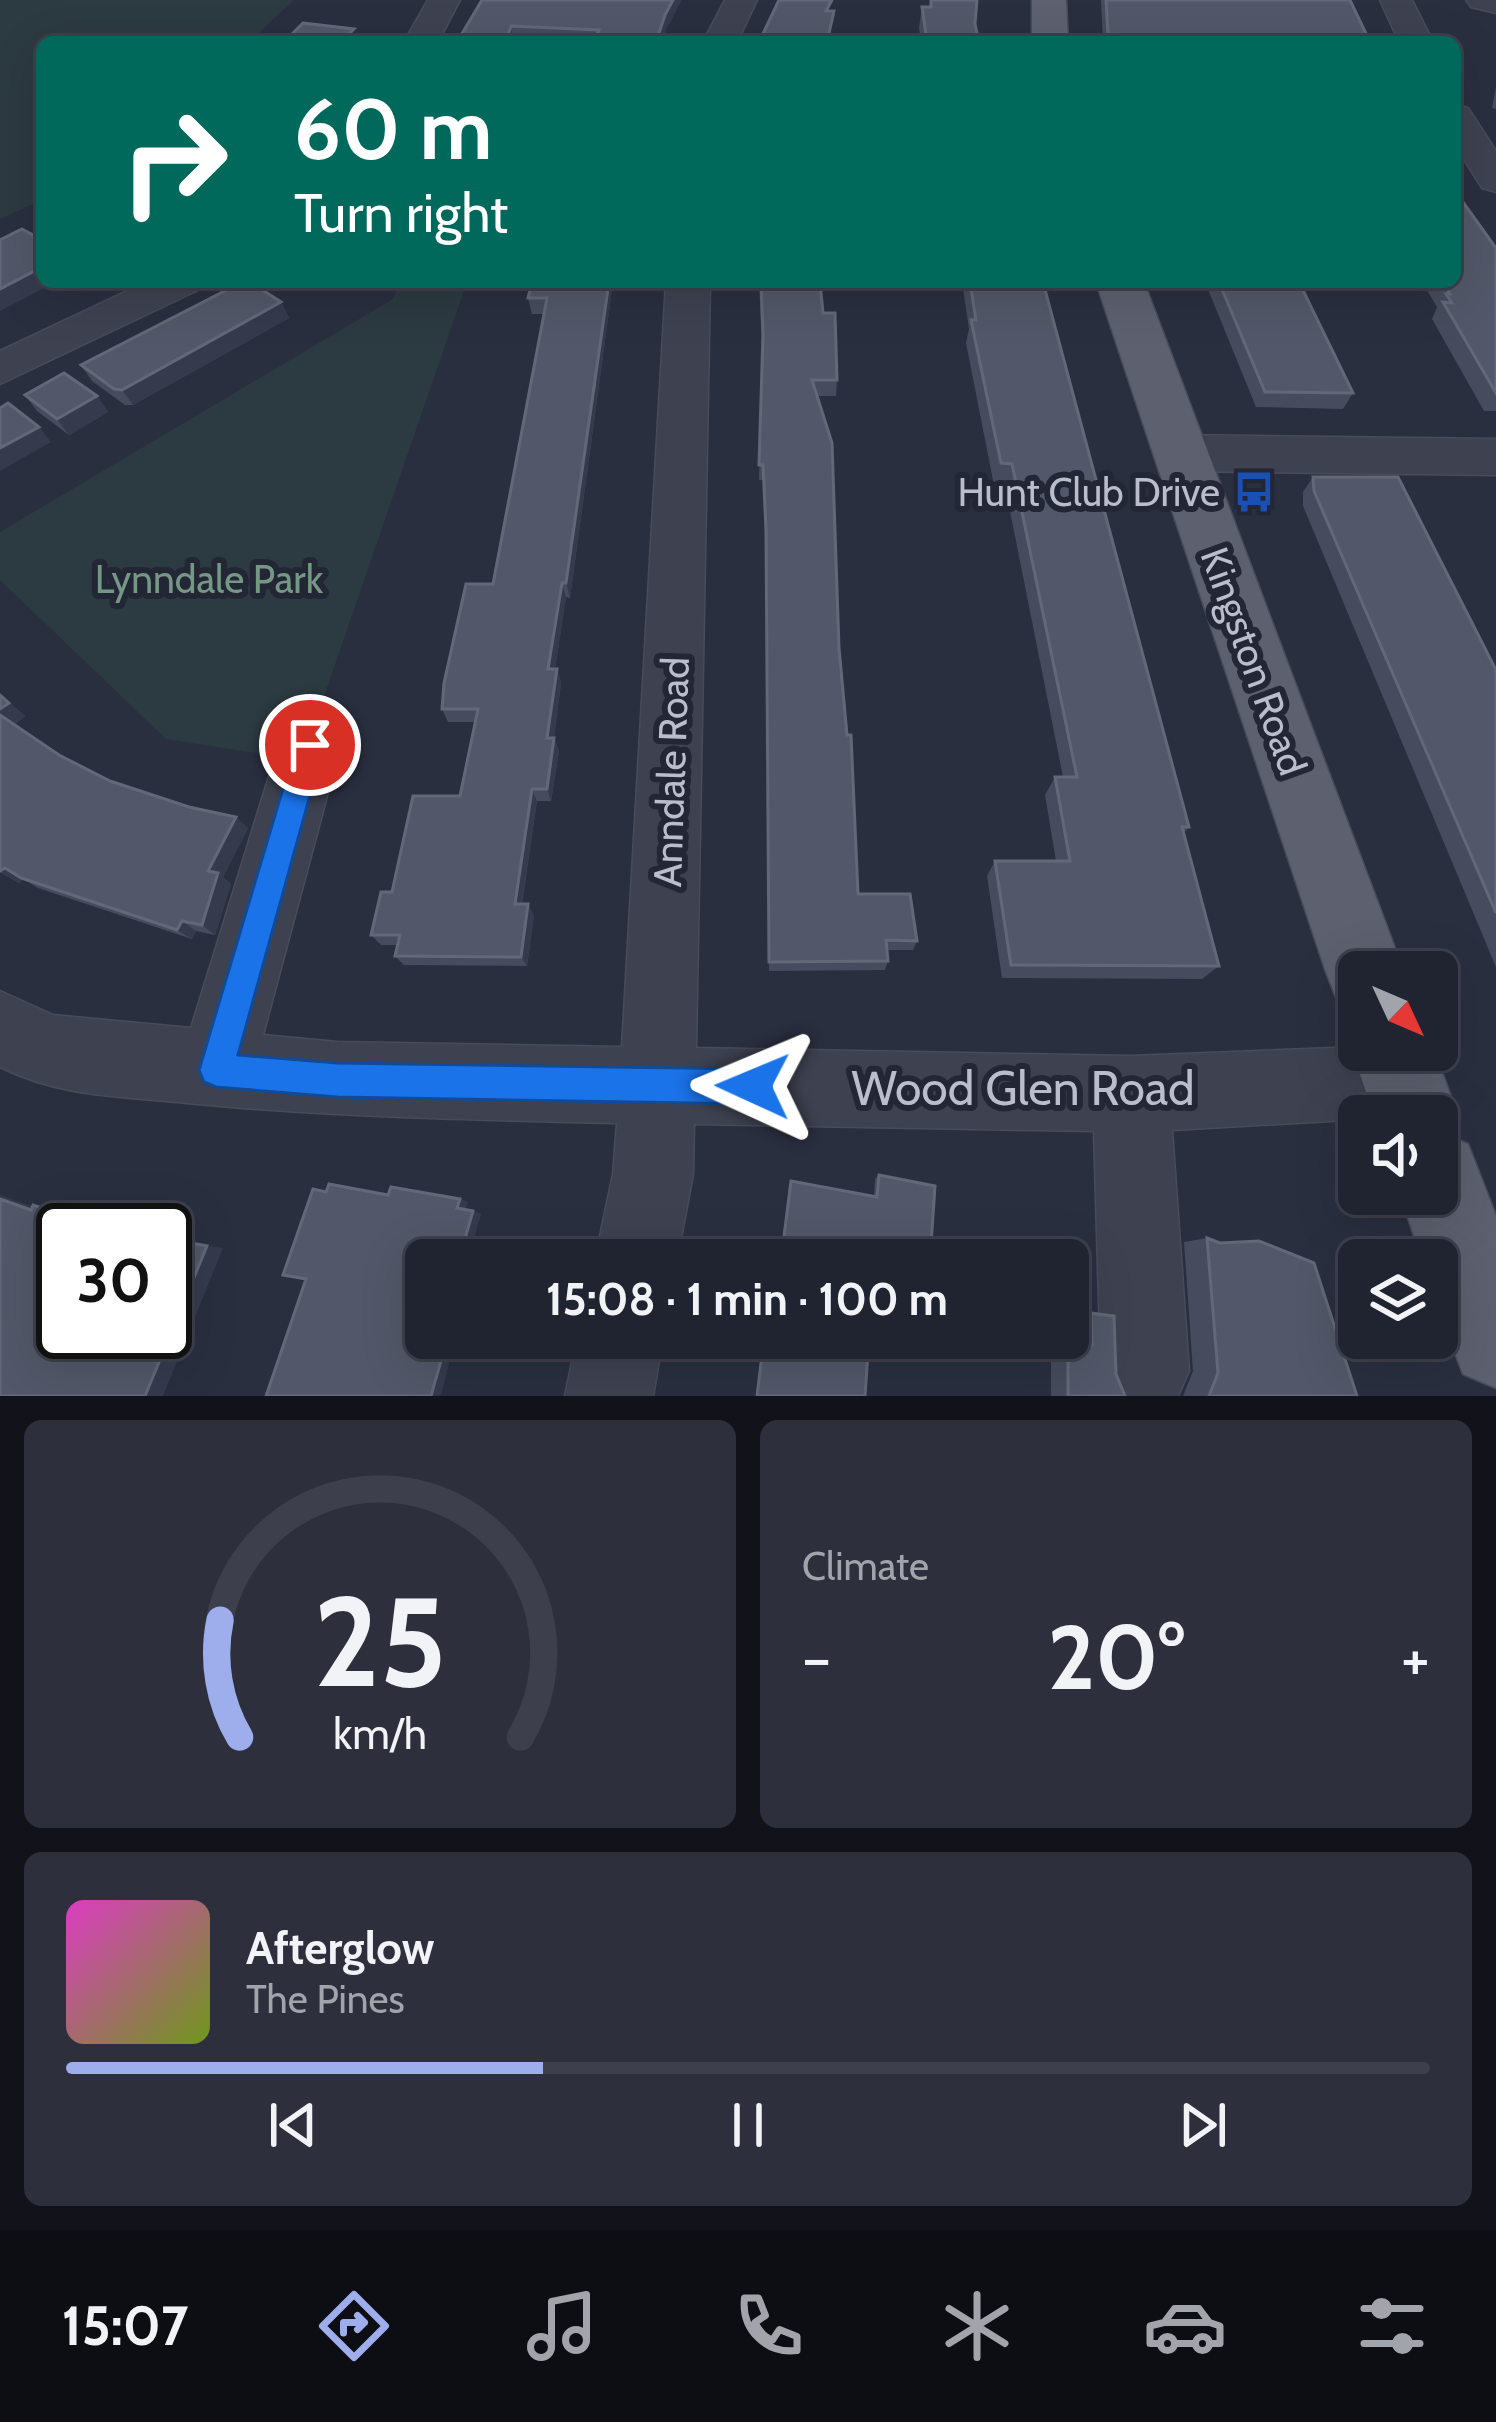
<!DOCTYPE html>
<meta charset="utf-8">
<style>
:root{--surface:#202330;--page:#2d2f3c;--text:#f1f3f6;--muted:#a2a4ab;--line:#3d404c;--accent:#9eadec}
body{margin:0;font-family:Cabin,sans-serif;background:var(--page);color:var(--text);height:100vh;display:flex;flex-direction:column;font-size:45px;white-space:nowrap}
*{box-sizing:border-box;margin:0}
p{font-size:39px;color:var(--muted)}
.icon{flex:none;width:66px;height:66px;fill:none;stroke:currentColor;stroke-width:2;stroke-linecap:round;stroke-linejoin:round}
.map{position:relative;height:1396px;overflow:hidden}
.details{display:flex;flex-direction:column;gap:24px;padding:24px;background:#12131a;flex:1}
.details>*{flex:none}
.banner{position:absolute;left:36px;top:36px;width:1425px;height:252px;border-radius:18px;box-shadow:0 12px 48px #0002,0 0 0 3px var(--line);background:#00695c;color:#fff;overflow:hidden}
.needle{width:78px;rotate:134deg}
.buttons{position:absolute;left:1338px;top:951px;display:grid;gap:24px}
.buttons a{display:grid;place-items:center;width:120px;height:120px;border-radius:18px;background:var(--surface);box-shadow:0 12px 48px #0002,0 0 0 3px var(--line);font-size:60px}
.speed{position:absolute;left:36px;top:1203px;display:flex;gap:24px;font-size:60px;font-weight:700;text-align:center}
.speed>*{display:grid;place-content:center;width:156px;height:156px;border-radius:50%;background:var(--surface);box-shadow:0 12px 48px #0002,0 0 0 3px var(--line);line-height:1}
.speed .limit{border:6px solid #111;border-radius:18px;background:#fff;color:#111}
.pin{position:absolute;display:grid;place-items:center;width:102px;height:102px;color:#fff;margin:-51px;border:6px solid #fff;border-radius:50%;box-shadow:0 3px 12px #0007}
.me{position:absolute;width:132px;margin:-66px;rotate:271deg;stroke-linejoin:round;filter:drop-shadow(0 0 9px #0008)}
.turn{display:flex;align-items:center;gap:42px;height:252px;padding:0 60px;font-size:54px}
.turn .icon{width:156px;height:156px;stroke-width:2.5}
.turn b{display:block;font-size:84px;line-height:102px}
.big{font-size:90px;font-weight:700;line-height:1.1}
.details .widget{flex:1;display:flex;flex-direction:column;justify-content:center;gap:18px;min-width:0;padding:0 42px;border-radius:18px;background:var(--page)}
.details .dial{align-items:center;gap:0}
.dial svg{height:312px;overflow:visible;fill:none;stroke:var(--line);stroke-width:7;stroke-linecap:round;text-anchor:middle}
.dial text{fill:var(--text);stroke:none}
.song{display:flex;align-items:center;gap:36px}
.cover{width:144px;height:144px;border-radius:18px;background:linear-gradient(135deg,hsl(310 70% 55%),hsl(80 70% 35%))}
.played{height:12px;border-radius:6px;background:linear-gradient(90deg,var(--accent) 35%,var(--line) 35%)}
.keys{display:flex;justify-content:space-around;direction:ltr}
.heat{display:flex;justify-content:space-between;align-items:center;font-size:66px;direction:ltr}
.details .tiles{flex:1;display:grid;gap:24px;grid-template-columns:1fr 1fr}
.widget:last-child{grid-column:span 2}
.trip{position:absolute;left:405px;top:1239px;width:684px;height:120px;border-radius:18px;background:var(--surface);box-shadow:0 12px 48px #0002,0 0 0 3px var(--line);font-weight:700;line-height:120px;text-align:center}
.dock{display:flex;height:192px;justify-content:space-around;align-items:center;background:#0d0e13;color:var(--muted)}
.dock .icon{width:84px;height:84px}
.dock .active{color:var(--accent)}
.dock b{font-size:54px;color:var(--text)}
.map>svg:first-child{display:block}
.green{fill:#2c3a41}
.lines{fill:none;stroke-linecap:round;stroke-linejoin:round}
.minor-casing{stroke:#484b59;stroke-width:3}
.major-casing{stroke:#484b59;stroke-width:3}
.minor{fill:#3e4250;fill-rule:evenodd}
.major{fill:#5d616f;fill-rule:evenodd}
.wall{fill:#464c5d}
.shaded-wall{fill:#353b4d}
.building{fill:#525869;stroke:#636878;stroke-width:3}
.route{fill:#1a73e8;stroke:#114b97;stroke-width:3}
.labels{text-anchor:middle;stroke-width:12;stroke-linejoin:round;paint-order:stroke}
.poi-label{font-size:39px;fill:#bbbeca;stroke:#232735;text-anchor:end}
.park-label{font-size:39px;fill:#759884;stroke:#232735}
.street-label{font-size:39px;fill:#bbbeca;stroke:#232735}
.near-street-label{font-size:48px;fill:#bbbeca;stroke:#232735}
</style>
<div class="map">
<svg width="1496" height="1396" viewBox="0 0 1496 1396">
<rect width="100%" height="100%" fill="#2a2f40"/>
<path class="green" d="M 0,0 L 294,0 L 249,42 L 42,42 L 42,200 L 0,219 Z
M 400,282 L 467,282 L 302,760 L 166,739 L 0,580 L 0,532 L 393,299 Z"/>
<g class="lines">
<g class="minor-casing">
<path id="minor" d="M 428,0 L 460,0 L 438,42 L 404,42 Z
M 725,0 L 757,0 L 737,42 L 703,42 Z
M 1380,0 L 1412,0 L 1433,42 L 1399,42 Z
M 1466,0 L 1496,0 L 1496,13 L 1471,7 Z
M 1455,105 L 1468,108 L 1496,151 L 1496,192 L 1482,188 L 1455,145 Z
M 146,282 L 203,282 L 196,291 L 0,384 L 0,351 Z
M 666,282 L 710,282 L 696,1048 L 1131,1056 L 1359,1047 L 1417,1050 L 1432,1056 L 1443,1083 L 1432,1110 L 1417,1116 L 1172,1130 L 1189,1371 L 1178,1396 L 1112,1396 L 1101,1371 L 1094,1131 L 694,1124 L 693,1174 L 677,1260 L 595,1260 L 613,1174 L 617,1123 C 473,1120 329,1117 187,1103 C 121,1096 60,1097 0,1067 L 0,991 L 53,1015 L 191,1028 L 279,744 L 288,725 L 310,717 L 332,725 L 341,744 L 263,1035 L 337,1042 L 622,1047 Z
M 1179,435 L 1496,439 L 1496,475 L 1179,471 L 1161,465 L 1154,453 L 1161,441 Z
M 577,1338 L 663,1338 L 653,1396 L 565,1396 Z"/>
</g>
<g class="major-casing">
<path id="major" d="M 1032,0 L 1066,0 L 1068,42 L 1032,42 Z
M 1096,282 L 1144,282 L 1404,972 L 1359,972 L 1359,1008 L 1337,1000 L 1326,972 Z
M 1359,1033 L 1359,1050 L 1434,1050 L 1458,1116 L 1450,1137 L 1468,1144 L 1496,1216 L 1496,1388 L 1463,1374 L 1437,1306 L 1437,1260 L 1422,1260 L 1400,1194 L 1437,1194 L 1437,1116 L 1374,1116 L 1352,1050 Z"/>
</g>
<use href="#minor" class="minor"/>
<use href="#major" class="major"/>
</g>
<path class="wall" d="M 482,0 L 666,30 L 662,42 L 457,42 Z
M 930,0 L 977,0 L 975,24 L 979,42 L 921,42 L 919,28 L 922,7 L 929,7 Z
M 1101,0 L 1350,0 L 1370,42 L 1103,42 Z
M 1496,87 L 1496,109 L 1492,108 Z
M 1496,248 L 1496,411 L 1484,411 L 1432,319 L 1437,307 L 1422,282 L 1455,282 Z
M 532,282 L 613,282 L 570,598 L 566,597 L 555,669 L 557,669 L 561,683 L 554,738 L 559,751 L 551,801 L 537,801 L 522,904 L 534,915 L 527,966 L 404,965 L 395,956 L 398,945 L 381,945 L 371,935 L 392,892 L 460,796 L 476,722 L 448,722 L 442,709 L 493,584 L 544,314 L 532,314 L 528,298 Z
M 759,282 L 820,282 L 823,313 L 837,380 L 836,396 L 817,396 L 858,894 L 917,941 L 913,950 L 887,950 L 888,961 L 885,970 L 769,971 L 766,545 L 763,480 L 759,480 L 762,347 Z
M 962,282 L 1043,282 L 1189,827 L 1184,833 L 1219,966 L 1202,979 L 1002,978 L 987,876 L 995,861 L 1056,861 L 1045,795 L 1055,777 L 1063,777 L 1005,486 L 994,485 L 966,343 L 969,329 Z
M 1205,282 L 1299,282 L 1353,393 L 1343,409 L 1256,407 Z
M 281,302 L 289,318 L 133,405 L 125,405 L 92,381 L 81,365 Z
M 25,395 L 97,396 L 108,412 L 69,435 L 37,411 Z
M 1313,477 L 1496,670 L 1496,967 L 1303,506 L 1303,492 Z
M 0,695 L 25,716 L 14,725 L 59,755 L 110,781 L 248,828 L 223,877 L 231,884 L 215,935 L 196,931 L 192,939 L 38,888 L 23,879 L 19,883 L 0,872 Z
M 879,1175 L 930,1260 L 901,1260 L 875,1255 L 874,1197 L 875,1179 Z
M 1207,1238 L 1357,1396 L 1183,1396 L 1193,1371 L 1184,1242 Z
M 1073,1313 L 1091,1313 L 1125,1396 L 1051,1396 L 1051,1340 L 1074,1342 Z"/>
<path class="shaded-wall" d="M 673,0 L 682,0 L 666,30 L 662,42 L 656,42 L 665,15 Z
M 511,26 L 514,42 L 506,42 Z
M 42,267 L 42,282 L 56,282 L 0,311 L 0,289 Z
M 609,282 L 613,282 L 570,598 L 566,583 Z
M 281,302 L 289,318 L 133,405 L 122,390 Z
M 97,396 L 108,412 L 69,435 L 57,419 Z
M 39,427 L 51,442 L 0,471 L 0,448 Z
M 562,583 L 566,597 L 553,683 L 548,669 Z
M 557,669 L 561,683 L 552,751 L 547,738 Z
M 9,703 L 25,716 L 12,726 L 0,716 L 0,709 Z
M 554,738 L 559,751 L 551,801 L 547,789 Z
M 532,789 L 537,801 L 520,914 L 515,904 Z
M 236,817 L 248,828 L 223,877 L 231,884 L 215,935 L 202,925 L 208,871 Z
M 5,868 L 23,879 L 19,883 L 1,872 Z
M 528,904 L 534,915 L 527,966 L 521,957 Z
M 182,921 L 196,931 L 192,939 L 177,930 Z
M 0,1195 L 51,1213 L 31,1210 L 0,1199 Z
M 460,1199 L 468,1202 L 465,1211 L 457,1208 Z
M 33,1205 L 54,1209 L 105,1225 L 86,1222 Z
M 473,1211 L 481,1214 L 468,1260 L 459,1260 Z
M 207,1246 L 223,1248 L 163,1396 L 145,1396 Z
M 438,1338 L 448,1338 L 442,1359 L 432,1360 Z
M 450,1360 L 441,1395 L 431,1396 L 441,1361 Z"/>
<path class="building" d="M 482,0 L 673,0 L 665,15 L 656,42 L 594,42 L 599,30 L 511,26 L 506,42 L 457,42 Z
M 779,0 L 832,0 L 826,11 L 834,11 L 827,42 L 759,42 Z
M 931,0 L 977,0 L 975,24 L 979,42 L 927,42 L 922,7 L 931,7 Z
M 1106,0 L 1350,0 L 1370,42 L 1298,42 L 1185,37 L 1187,42 L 1127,42 L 1125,35 L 1108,34 Z
M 303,23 L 354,29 L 350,33 L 357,41 L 284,42 Z
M 1455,191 L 1496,248 L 1496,393 L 1443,302 L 1452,303 L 1446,294 L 1450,294 L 1442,282 L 1455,282 Z
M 22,229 L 42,240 L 42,267 L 0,289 L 0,240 Z
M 242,282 L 250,282 L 281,302 L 122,390 L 114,389 L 81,365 Z
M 532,282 L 609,282 L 566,583 L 562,583 L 548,669 L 557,669 L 547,738 L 554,738 L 547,789 L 532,789 L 515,904 L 528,904 L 521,957 L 395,956 L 400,935 L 371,935 L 381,892 L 392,892 L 413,796 L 460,796 L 478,709 L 442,709 L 444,683 L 466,584 L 493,584 L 547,298 L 528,298 Z
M 761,282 L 820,282 L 823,313 L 835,313 L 837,380 L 812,380 L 832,443 L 839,648 L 847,735 L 851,735 L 858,894 L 910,894 L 917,941 L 886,940 L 888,961 L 769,962 L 766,530 L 763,465 L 759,465 L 763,334 Z
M 970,282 L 1043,282 L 1189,827 L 1182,827 L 1219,966 L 1011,965 L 995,861 L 1070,861 L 1055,777 L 1077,777 L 1012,464 L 1001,463 L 971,320 L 976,320 Z
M 1219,282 L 1299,282 L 1353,393 L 1265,392 Z
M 64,373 L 97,396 L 57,419 L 25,395 Z
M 8,403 L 39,427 L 0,448 L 0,408 Z
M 1313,477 L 1398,477 L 1496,670 L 1496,913 L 1314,491 Z
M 0,695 L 9,703 L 0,709 Z
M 0,715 L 59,755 L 110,781 L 189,807 L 236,817 L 208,871 L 218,873 L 202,925 L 182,921 L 177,930 L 21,878 L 5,868 L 0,871 Z
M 879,1175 L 935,1186 L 930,1260 L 916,1260 L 875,1252 L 874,1260 L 781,1260 L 791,1181 L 877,1197 Z
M 329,1184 L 388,1195 L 391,1187 L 460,1199 L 457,1208 L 473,1211 L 459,1260 L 426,1260 L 426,1338 L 438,1338 L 432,1360 L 441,1361 L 431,1396 L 266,1396 L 306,1279 L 283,1275 L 313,1189 L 326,1192 Z
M 0,1199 L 31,1210 L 33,1205 L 86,1222 L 126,1230 L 63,1230 L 63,1332 L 165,1332 L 165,1238 L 207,1246 L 145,1396 L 0,1396 Z
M 1207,1238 L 1220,1243 L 1259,1241 L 1314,1263 L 1357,1396 L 1209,1396 L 1218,1373 Z
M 1091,1313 L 1114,1316 L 1116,1374 L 1125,1396 L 1068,1396 L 1068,1341 L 1092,1345 Z
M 764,1338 L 869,1338 L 865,1396 L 757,1396 Z"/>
<path class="route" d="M 310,732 L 320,736 L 324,745 L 238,1055 L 337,1063 L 753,1069 L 765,1074 L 770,1086 L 765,1098 L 753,1104 L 337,1097 L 216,1087 L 204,1082 L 199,1070 L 296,745 L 300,736 Z"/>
<defs>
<g id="bus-bare" transform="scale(3.24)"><path d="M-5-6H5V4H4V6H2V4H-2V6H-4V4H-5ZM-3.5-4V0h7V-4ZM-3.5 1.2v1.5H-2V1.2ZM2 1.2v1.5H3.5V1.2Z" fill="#1a4fb4" stroke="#232735" stroke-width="2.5" paint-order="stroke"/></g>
</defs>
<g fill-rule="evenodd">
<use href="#bus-bare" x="1254" y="492"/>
</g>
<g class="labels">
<g class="poi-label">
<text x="1220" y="506">Hunt Club Drive</text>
</g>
<g class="park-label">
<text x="209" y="593">Lynndale Park</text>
</g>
<g class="street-label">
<text transform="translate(1254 661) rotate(70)" y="14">Kingston Road</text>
<text transform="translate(671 772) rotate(-88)" y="14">Anndale Road</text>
</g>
<g class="near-street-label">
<text x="1023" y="1105">Wood Glen Road</text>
</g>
</g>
</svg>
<div class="buttons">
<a><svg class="needle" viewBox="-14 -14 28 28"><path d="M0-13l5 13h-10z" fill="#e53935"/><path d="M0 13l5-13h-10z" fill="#a2a4ab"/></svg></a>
<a><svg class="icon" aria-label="sound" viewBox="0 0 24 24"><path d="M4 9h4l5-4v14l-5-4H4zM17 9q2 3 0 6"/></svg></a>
<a><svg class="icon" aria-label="layers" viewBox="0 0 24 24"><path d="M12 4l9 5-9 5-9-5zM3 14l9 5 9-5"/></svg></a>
</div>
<div class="speed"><div class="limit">30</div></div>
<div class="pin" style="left:310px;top:745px;background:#d93025"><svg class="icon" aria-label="arrive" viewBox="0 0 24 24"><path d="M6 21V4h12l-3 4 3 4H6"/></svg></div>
<svg class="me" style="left:753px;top:1086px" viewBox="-20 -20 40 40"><path d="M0-17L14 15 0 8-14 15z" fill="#1a73e8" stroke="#fff" stroke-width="4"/></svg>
<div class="trip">15:08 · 1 min · 100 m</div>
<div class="banner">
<div class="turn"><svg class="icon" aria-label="right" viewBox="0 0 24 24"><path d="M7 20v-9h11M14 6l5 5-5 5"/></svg><div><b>60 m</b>Turn right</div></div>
</div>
</div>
<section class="details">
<div class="tiles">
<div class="widget dial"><svg viewBox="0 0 100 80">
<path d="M14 69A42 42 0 1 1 86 69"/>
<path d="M14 69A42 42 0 0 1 9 39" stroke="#9eadec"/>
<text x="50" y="56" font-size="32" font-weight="700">25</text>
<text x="50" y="72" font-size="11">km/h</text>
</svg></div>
<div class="widget"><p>Climate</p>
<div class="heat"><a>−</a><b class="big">20°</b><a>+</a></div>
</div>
<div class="widget">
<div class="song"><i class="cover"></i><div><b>Afterglow</b><p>The Pines</p></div></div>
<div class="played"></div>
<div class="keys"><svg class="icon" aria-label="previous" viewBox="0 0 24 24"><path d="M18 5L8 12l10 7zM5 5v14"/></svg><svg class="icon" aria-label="pause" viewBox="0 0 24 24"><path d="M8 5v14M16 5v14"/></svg><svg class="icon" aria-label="next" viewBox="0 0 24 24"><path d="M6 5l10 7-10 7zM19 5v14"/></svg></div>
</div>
</div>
</section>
<nav class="dock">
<b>15:07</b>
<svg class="icon active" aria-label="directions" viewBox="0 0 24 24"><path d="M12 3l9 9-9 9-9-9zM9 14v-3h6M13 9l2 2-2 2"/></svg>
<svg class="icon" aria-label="music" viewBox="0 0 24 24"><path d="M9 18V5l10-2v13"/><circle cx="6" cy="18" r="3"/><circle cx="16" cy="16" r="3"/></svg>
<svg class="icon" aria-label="phone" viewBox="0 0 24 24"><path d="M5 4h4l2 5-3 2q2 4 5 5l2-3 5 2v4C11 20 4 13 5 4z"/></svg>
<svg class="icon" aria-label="climate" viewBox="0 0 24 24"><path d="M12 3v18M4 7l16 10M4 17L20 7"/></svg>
<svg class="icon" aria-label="car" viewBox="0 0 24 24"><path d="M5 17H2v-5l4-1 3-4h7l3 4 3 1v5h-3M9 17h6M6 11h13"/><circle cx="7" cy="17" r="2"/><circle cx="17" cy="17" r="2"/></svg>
<svg class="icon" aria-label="filters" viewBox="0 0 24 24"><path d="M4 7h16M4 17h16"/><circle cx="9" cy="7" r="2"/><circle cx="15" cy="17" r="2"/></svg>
</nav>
